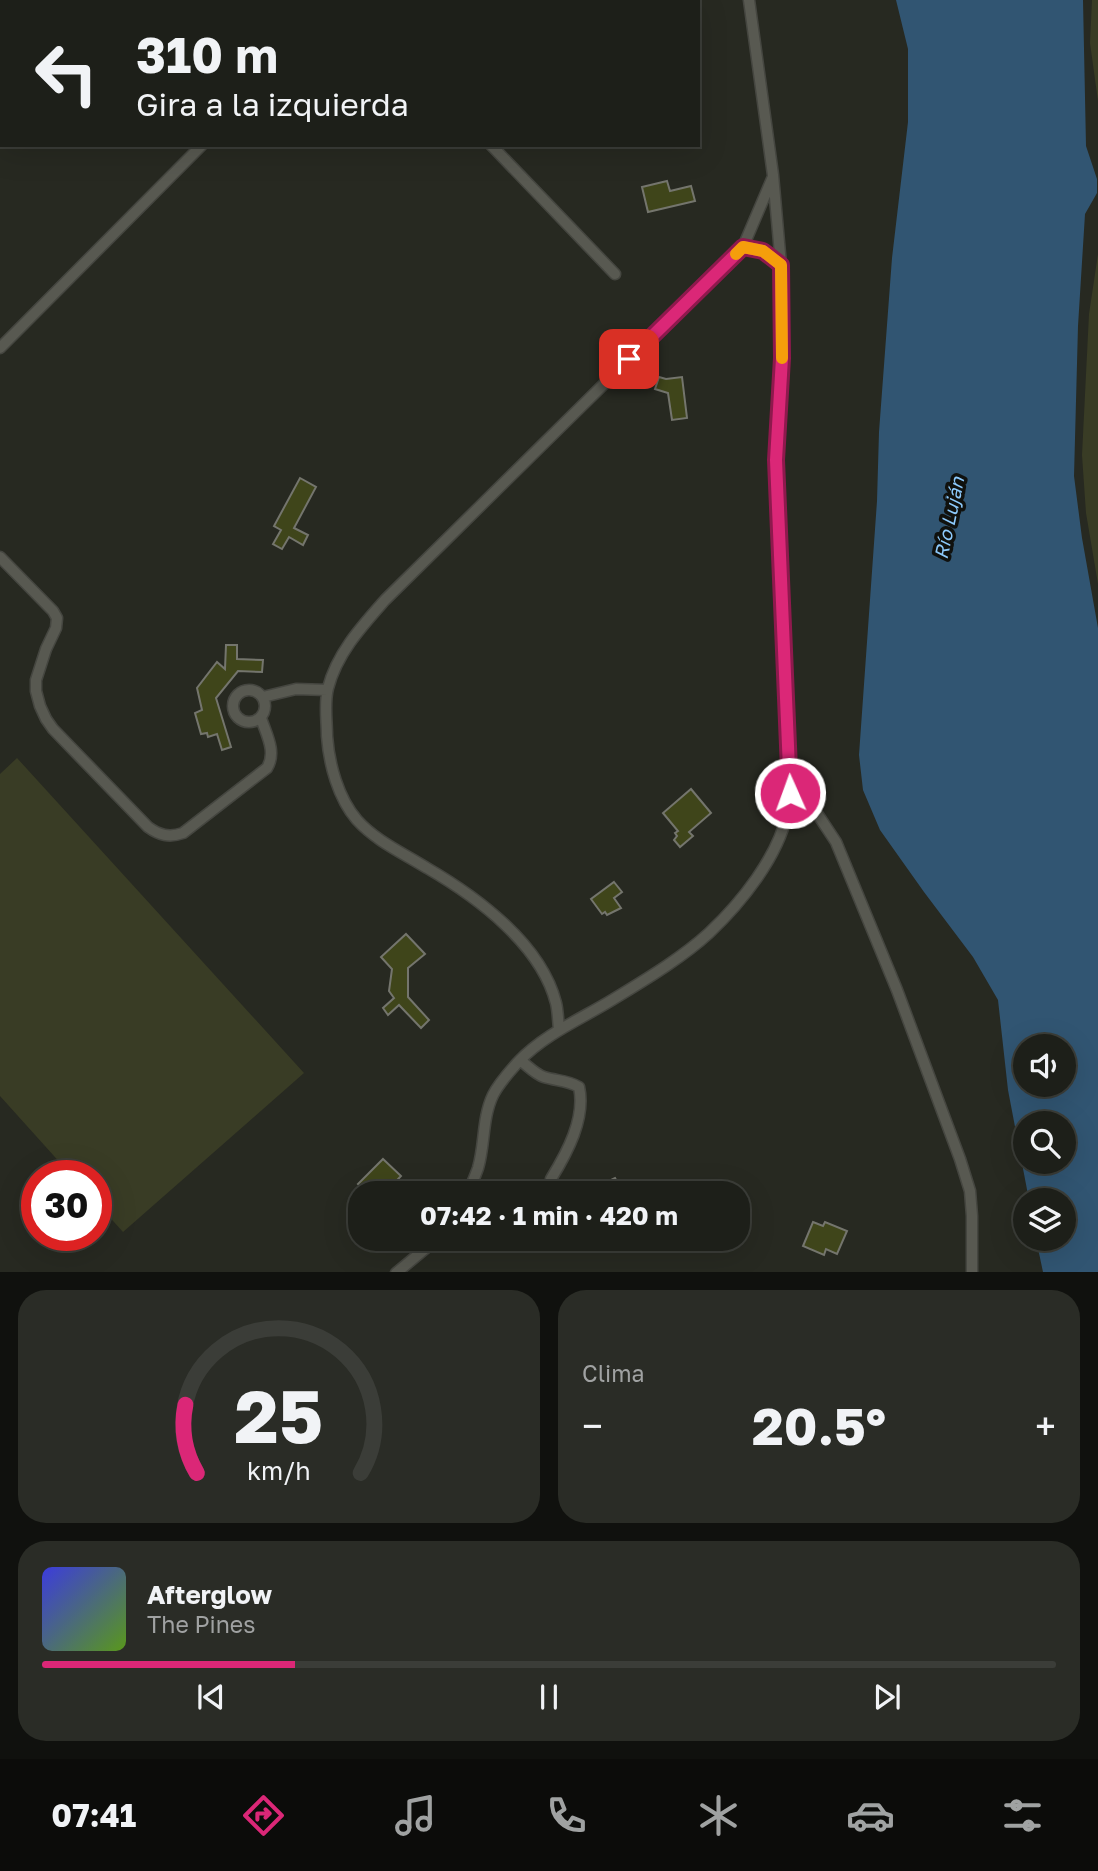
<!DOCTYPE html>
<html lang="es">
<meta charset="utf-8">
<style>
:root{--surface:#1d1f19;--page:#2a2c26;--text:#f1f3f6;--muted:#a0a2a2;--line:#3b3d38;--accent:#db2777}
body{margin:0;font-family:"Golos Text",sans-serif;background:var(--page);color:var(--text);height:100vh;display:flex;flex-direction:column;font-size:26px;white-space:nowrap}
*{box-sizing:border-box;margin:0}
p{font-size:23px;color:var(--muted)}
.icon{flex:none;width:38px;height:38px;fill:none;stroke:currentColor;stroke-width:2;stroke-linecap:round;stroke-linejoin:round}
.map{position:relative;height:1272px;overflow:hidden}
.drawer{display:flex;flex-direction:column;gap:18px;padding:18px;background:#10110e;flex:1}
.drawer>*{flex:none}
.banner{position:absolute;left:0px;top:0px;width:700px;height:147px;box-shadow:0 7px 28px #0002,0 0 0 2px var(--line);background:#1d1f19;color:var(--text);overflow:hidden}
.fabs{position:absolute;left:1013px;top:1034px;display:grid;gap:14px}
.fabs a{display:grid;place-items:center;width:63px;height:63px;border-radius:50%;background:var(--surface);box-shadow:0 7px 28px #0002,0 0 0 2px var(--line);font-size:35px}
.speed{position:absolute;left:21px;top:1160px;display:flex;gap:14px;font-size:35px;font-weight:700;text-align:center}
.speed>*{display:grid;place-content:center;width:91px;height:91px;border-radius:50%;background:var(--surface);box-shadow:0 7px 28px #0002,0 0 0 2px var(--line);line-height:1}
.speed .limit{border:10px solid #d22;background:#fff;color:#111}
.pin{position:absolute;display:grid;place-items:center;width:60px;height:60px;color:#fff;margin:-30px;border-radius:14px;box-shadow:0 4px 10px #0006}
.me{position:absolute;width:77px;margin:-38px;rotate:358deg;stroke-linejoin:round;filter:drop-shadow(0 0 5px #0008)}
.turn{display:flex;align-items:center;gap:24px;height:147px;padding:0 21px;font-size:32px}
.turn .icon{width:91px;height:91px;stroke-width:2.5}
.turn b{display:block;font-size:49px;line-height:60px}
.big{font-size:52px;font-weight:700;line-height:1.1}
.drawer .widget{flex:1;display:flex;flex-direction:column;justify-content:center;gap:10px;min-width:0;padding:0 24px;border-radius:28px;background:var(--page)}
.drawer .dial{align-items:center;gap:0}
.dial svg{height:182px;overflow:visible;fill:none;stroke:var(--line);stroke-width:7;stroke-linecap:round;text-anchor:middle}
.dial text{fill:var(--text);stroke:none}
.song{display:flex;align-items:center;gap:21px}
.cover{width:84px;height:84px;border-radius:10px;background:linear-gradient(135deg,hsl(240 70% 55%),hsl(90 70% 35%))}
.played{height:7px;border-radius:4px;background:linear-gradient(90deg,var(--accent) 25%,var(--line) 25%)}
.keys{display:flex;justify-content:space-around;direction:ltr}
.heat{display:flex;justify-content:space-between;align-items:center;font-size:38px;direction:ltr}
.drawer .tiles{flex:1;display:grid;gap:18px;grid-template-columns:1fr 1fr}
.widget:last-child{grid-column:span 2}
.trip{position:absolute;left:348px;top:1181px;width:402px;height:70px;border-radius:28px;background:var(--surface);box-shadow:0 7px 28px #0002,0 0 0 2px var(--line);font-weight:700;line-height:70px;text-align:center}
.menu{display:flex;height:112px;justify-content:space-around;align-items:center;background:#0c0c0a;color:var(--muted)}
.menu .icon{width:49px;height:49px}
.menu .selected{color:var(--accent)}
.menu b{font-size:32px;color:var(--text)}
.map>svg:first-child{display:block}
.green{fill:#393c25}
.water{fill:#315572;fill-rule:evenodd}
.building{fill:#3f451a;stroke:#74756d;stroke-width:2}
.lines{fill:none;stroke-linecap:round;stroke-linejoin:round}
.minor-casing{stroke:#454640;stroke-width:13}
.minor{stroke:#585951;stroke-width:10}
.route-casing{stroke:#8e194d;stroke-width:18}
.route{stroke:#db2777;stroke-width:12}
.slow{stroke:#f59e0b;stroke-width:12}
.labels{text-anchor:middle;stroke-width:7;stroke-linejoin:round;paint-order:stroke}
.water-label{font-size:19px;font-style:italic;fill:#8dcafc;stroke:#10110e}
</style>
<div class="map">
<svg width="1098" height="1273" viewBox="0 0 1098 1273">
<rect width="100%" height="100%" fill="#272921"/>
<path class="green" d="M 1092,0 L 1098,0 L 1098,101 L 1090,43 Z
M 1098,254 L 1098,584 L 1086,513 L 1082,455 L 1089,314 Z
M 17,758 L 304,1073 L 123,1232 L 96,1202 L 96,1176 L 72,1176 L 0,1096 L 0,774 Z"/>
<path class="water" d="M 896,0 L 1083,0 L 1086,146 L 1097,179 L 1097,193 L 1085,214 L 1078,326 L 1074,476 L 1082,538 L 1098,628 L 1098,1272 L 1043,1272 L 1036,1239 L 1064,1239 L 1064,1200 L 1029,1200 L 1008,1090 L 998,1000 L 973,957 L 924,892 L 880,830 L 863,790 L 859,755 L 877,501 L 879,432 L 892,258 L 908,122 L 908,49 ZM 1026,1046 L 1064,1046 L 1064,1085 L 1026,1085 ZM 1026,1124 L 1064,1124 L 1064,1162 L 1026,1162 Z"/>
<path class="building" d="M 667,181 L 670,191 L 691,186 L 695,201 L 648,212 L 642,187 Z
M 659,377 L 666,379 L 682,377 L 687,418 L 672,420 L 668,393 L 655,389 Z
M 300,478 L 316,487 L 294,528 L 308,535 L 303,545 L 289,537 L 282,549 L 273,544 L 281,530 L 274,526 Z
M 226,645 L 237,645 L 237,659 L 263,660 L 262,672 L 238,671 L 216,698 L 231,747 L 222,750 L 217,734 L 208,737 L 207,733 L 201,734 L 195,713 L 202,710 L 197,688 L 217,662 L 225,669 Z
M 691,789 L 711,813 L 689,832 L 693,836 L 680,847 L 674,840 L 677,836 L 675,833 L 678,831 L 663,813 Z
M 614,882 L 622,892 L 614,898 L 621,908 L 607,915 L 605,912 L 602,914 L 591,899 Z
M 406,934 L 425,954 L 408,968 L 408,997 L 429,1020 L 421,1028 L 399,1005 L 388,1015 L 383,1008 L 394,998 L 389,991 L 392,969 L 381,957 Z
M 383,1159 L 401,1176 L 384,1194 L 368,1194 L 358,1184 Z
M 615,1178 L 620,1187 L 605,1194 L 599,1194 L 596,1187 Z
M 813,1222 L 823,1226 L 825,1222 L 847,1231 L 837,1254 L 826,1249 L 824,1255 L 803,1246 Z"/>
<g class="lines">
<g class="minor-casing">
<path id="minor" d="M 345,2 L 347,0
M 491,145 L 615,274
M 743,247 L 772,179
M 0,348 L 202,145
M 0,557 L 53,611 L 57,618 L 56,628 L 46,649 L 36,680 L 36,691 L 40,706 L 46,719 L 53,729 L 148,827 C 159,835 169,838 183,833 L 267,768 C 277,752 266,734 261,718
M233 706a16 16 0 1 1 32 0a16 16 0 1 1-32 0Z
M 263,697 L 296,689 L 327,690
M 789,771 L 836,842 L 897,990 L 960,1159 L 970,1191 L 972,1216 L 972,1273
M 559,1029 C 558,1021 558,1011 556,1003 C 541,944 477,897 427,868 C 403,853 376,841 357,820 C 338,798 329,764 327,736 C 327,721 324,703 328,688 C 337,653 362,626 385,600 L 743,247 L 763,251 L 781,265
M 520,1060 C 528,1066 535,1074 544,1077 C 557,1081 567,1080 579,1087 C 586,1118 567,1153 551,1179
M 468,1194 C 471,1185 475,1177 478,1168 C 485,1145 482,1118 493,1095 C 499,1083 510,1071 519,1061 C 545,1034 581,1019 612,1000 C 643,981 682,958 709,933 C 741,903 778,857 787,814 C 790,800 790,786 789,771 L 776,460 L 782,357 L 781,265 L 773,175 L 749,0
M 396,1273 L 437,1239"/>
</g>
<use href="#minor" class="minor"/>
</g>
<g class="lines">
<g class="route-casing">
<path id="route" d="M 629,359 L 743,247 L 763,251 L 781,265 L 782,358 L 776,460 L 790,793"/>
</g>
<use href="#route" class="route"/>
<path class="slow" d="M 736,254 L 743,247 L 763,251 L 781,265 L 782,358"/>
</g>
<g class="labels">
<g class="water-label">
<text transform="translate(949 518) rotate(-78)" y="7">Río Luján</text>
</g>
</g>
</svg>
<div class="fabs">
<a><svg class="icon" aria-label="sound" viewBox="0 0 24 24"><path d="M4 9h4l5-4v14l-5-4H4zM17 9q2 3 0 6"/></svg></a>
<a><svg class="icon" aria-label="search" viewBox="0 0 24 24"><circle cx="10" cy="10" r="6"/><path d="M15 15l6 6"/></svg></a>
<a><svg class="icon" aria-label="layers" viewBox="0 0 24 24"><path d="M12 4l9 5-9 5-9-5zM3 14l9 5 9-5"/></svg></a>
</div>
<div class="speed"><div class="limit">30</div></div>
<div class="pin" style="left:629px;top:359px;background:#d93025"><svg class="icon" aria-label="arrive" viewBox="0 0 24 24"><path d="M6 21V4h12l-3 4 3 4H6"/></svg></div>
<svg class="me" style="left:790px;top:793px" viewBox="-20 -20 40 40"><circle r="17" fill="#db2777" stroke="#fff" stroke-width="3"/><path d="M0-11L8 9 0 5-8 9z" fill="#fff"/></svg>
<div class="trip">07:42 · 1 min · 420 m</div>
<div class="banner">
<div class="turn"><svg class="icon" aria-label="left" viewBox="0 0 24 24"><path d="M17 20v-9H6M10 6l-5 5 5 5"/></svg><div><b>310 m</b>Gira a la izquierda</div></div>
</div>
</div>
<section class="drawer">
<div class="tiles">
<div class="widget dial"><svg viewBox="0 0 100 80">
<path d="M14 69A42 42 0 1 1 86 69"/>
<path d="M14 69A42 42 0 0 1 9 39" stroke="#db2777"/>
<text x="50" y="56" font-size="32" font-weight="700">25</text>
<text x="50" y="72" font-size="11">km/h</text>
</svg></div>
<div class="widget"><p>Clima</p>
<div class="heat"><a>−</a><b class="big">20.5°</b><a>+</a></div>
</div>
<div class="widget">
<div class="song"><i class="cover"></i><div><b>Afterglow</b><p>The Pines</p></div></div>
<div class="played"></div>
<div class="keys"><svg class="icon" aria-label="previous" viewBox="0 0 24 24"><path d="M18 5L8 12l10 7zM5 5v14"/></svg><svg class="icon" aria-label="pause" viewBox="0 0 24 24"><path d="M8 5v14M16 5v14"/></svg><svg class="icon" aria-label="next" viewBox="0 0 24 24"><path d="M6 5l10 7-10 7zM19 5v14"/></svg></div>
</div>
</div>
</section>
<nav class="menu">
<b>07:41</b>
<svg class="icon selected" aria-label="directions" viewBox="0 0 24 24"><path d="M12 3l9 9-9 9-9-9zM9 14v-3h6M13 9l2 2-2 2"/></svg>
<svg class="icon" aria-label="music" viewBox="0 0 24 24"><path d="M9 18V5l10-2v13"/><circle cx="6" cy="18" r="3"/><circle cx="16" cy="16" r="3"/></svg>
<svg class="icon" aria-label="phone" viewBox="0 0 24 24"><path d="M5 4h4l2 5-3 2q2 4 5 5l2-3 5 2v4C11 20 4 13 5 4z"/></svg>
<svg class="icon" aria-label="climate" viewBox="0 0 24 24"><path d="M12 3v18M4 7l16 10M4 17L20 7"/></svg>
<svg class="icon" aria-label="car" viewBox="0 0 24 24"><path d="M5 17H2v-5l4-1 3-4h7l3 4 3 1v5h-3M9 17h6M6 11h13"/><circle cx="7" cy="17" r="2"/><circle cx="17" cy="17" r="2"/></svg>
<svg class="icon" aria-label="filters" viewBox="0 0 24 24"><path d="M4 7h16M4 17h16"/><circle cx="9" cy="7" r="2"/><circle cx="15" cy="17" r="2"/></svg>
</nav>
